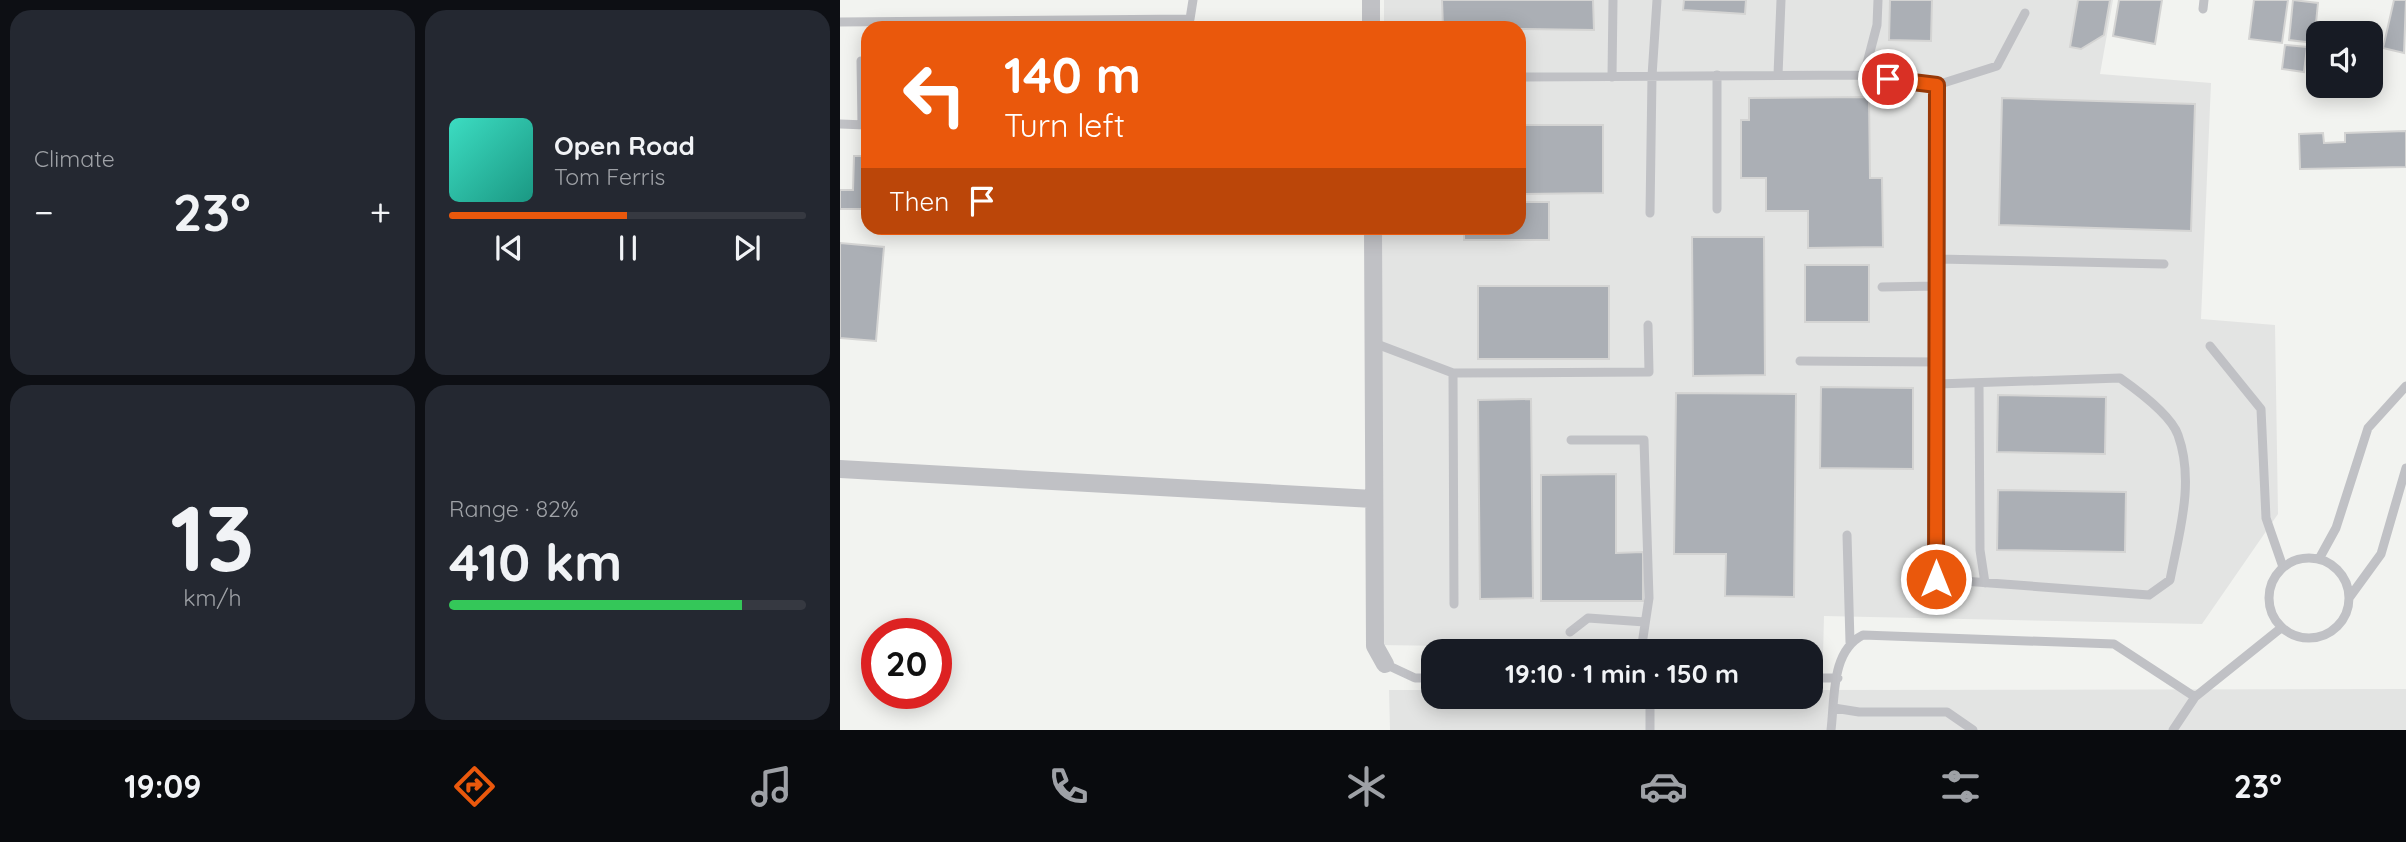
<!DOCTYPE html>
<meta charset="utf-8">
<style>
:root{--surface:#171b24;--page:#242831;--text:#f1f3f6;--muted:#9ea1a6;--line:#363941;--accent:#ea580c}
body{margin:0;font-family:Quicksand,sans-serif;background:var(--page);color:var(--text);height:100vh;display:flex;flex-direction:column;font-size:26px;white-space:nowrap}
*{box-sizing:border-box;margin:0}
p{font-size:23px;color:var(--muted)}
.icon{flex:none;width:38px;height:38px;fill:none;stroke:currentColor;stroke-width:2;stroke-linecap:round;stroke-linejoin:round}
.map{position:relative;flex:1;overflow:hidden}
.sheet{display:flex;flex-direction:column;gap:10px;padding:10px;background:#0d0f14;width:840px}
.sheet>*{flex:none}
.banner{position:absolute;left:21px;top:21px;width:665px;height:214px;border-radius:21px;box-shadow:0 4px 18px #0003;background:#ea580c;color:#fff;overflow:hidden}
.tools{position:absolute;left:1466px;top:21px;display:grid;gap:14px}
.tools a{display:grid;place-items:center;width:77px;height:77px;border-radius:14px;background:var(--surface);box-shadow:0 4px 18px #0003;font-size:35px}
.speed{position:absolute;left:21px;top:618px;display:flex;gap:14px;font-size:35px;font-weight:700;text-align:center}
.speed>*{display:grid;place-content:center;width:91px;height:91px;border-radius:50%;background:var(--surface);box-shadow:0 4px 18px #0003;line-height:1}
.speed .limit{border:10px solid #d22;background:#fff;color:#111}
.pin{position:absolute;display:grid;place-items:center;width:60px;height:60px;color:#fff;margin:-30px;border:4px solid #fff;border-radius:50%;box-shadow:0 2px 7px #0007}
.me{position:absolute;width:77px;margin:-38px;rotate:0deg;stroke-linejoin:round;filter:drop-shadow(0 0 5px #0008)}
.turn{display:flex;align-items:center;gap:24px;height:147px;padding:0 28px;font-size:32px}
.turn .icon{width:91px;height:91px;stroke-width:2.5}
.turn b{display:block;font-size:49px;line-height:60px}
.then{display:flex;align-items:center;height:66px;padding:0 28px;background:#0003;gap:14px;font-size:26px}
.big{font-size:52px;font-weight:700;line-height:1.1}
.sheet .card{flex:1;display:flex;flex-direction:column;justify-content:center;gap:10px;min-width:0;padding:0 24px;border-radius:21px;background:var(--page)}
.sheet .dial{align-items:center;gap:0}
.dial b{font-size:91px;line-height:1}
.song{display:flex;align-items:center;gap:21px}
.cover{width:84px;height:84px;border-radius:10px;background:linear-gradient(135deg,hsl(170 70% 55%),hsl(170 70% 35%))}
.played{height:7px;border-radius:4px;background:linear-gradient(90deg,var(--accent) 50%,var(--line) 50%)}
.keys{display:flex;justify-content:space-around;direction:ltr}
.heat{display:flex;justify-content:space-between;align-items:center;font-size:38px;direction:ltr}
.charge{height:10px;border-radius:5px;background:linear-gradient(90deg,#34c759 82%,var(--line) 0)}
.sheet .tiles{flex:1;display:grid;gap:10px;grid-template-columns:repeat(2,1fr)}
.trip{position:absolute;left:581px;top:639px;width:402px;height:70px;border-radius:21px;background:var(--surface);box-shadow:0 4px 18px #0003;font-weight:700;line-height:70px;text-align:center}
.tab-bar{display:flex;height:112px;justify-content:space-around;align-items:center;background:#090b0e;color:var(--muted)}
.tab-bar .icon{width:49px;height:49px}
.tab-bar .on{color:var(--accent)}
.tab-bar b{font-size:32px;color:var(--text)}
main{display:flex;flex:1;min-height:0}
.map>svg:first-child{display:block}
.built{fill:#e3e4e3}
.building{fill:#abafb5;stroke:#d4d4d3;stroke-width:2}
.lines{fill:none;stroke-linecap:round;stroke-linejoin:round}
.service{stroke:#c0c1c5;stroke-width:9}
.minor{stroke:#c0c1c5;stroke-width:18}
.route-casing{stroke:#983908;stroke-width:18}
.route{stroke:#ea580c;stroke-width:12}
</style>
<main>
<section class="sheet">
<div class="tiles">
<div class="card"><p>Climate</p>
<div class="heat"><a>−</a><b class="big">23°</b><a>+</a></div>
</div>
<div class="card">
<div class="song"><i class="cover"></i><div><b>Open Road</b><p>Tom Ferris</p></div></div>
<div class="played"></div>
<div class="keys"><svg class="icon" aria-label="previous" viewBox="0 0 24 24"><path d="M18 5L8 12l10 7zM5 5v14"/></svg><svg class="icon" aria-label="pause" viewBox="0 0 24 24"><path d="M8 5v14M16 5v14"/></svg><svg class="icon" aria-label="next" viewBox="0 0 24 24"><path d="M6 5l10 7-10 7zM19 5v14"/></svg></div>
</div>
<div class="card dial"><b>13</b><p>km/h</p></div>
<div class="card"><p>Range · 82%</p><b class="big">410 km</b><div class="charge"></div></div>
</div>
</section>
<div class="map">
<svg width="1566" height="730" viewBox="0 0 1566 730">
<rect width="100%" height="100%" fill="#f2f3f0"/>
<path class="built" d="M 544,0 L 1273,0 L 1260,74 L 1371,83 L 1361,319 L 1435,325 L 1438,514 L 1362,624 L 984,616 L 983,655 L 971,655 L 971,651 L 538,645 L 542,228 L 679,228 L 679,28 L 544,28 Z
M 1566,689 L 1566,730 L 550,730 L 549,690 L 593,690 L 593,696 L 971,696 L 971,690 Z"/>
<path class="building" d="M 602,0 L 753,0 L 754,30 L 603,28 Z
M 844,0 L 906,0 L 905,14 L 843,10 Z
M 1050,0 L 1092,0 L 1091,41 L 1049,40 Z
M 1238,0 L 1270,0 L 1264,35 L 1241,49 L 1230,47 Z
M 1279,0 L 1322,0 L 1315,44 L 1273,36 Z
M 1414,0 L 1448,0 L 1442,43 L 1409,39 Z
M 1453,0 L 1478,3 L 1474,43 L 1449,40 Z
M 1554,0 L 1566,0 L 1564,53 L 1543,48 Z
M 1445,45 L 1467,47 L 1464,72 L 1442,69 Z
M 1029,97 L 1030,178 L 1042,178 L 1043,247 L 968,248 L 968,211 L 926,211 L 926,178 L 901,178 L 901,120 L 909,120 L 909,98 Z
M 1162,98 L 1355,104 L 1351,231 L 1159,225 Z
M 679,125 L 763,125 L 763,193 L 679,194 Z
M 1566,131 L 1566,167 L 1460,169 L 1459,134 L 1483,133 L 1484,143 L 1505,142 L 1505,133 Z
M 14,156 L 28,156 L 28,209 L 0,209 L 0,190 L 13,190 Z
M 679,202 L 709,202 L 709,240 L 624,240 L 624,228 L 679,228 Z
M 852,237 L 924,237 L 925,375 L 853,376 Z
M 0,243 L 44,247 L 36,341 L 0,338 Z
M 965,265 L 1029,265 L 1029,322 L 965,322 Z
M 638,286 L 769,286 L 769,359 L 638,359 Z
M 981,387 L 1073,388 L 1073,469 L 980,468 Z
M 836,393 L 956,394 L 954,597 L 885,596 L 886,554 L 834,554 Z
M 1158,395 L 1266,397 L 1265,454 L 1157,452 Z
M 691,399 L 693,598 L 640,599 L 638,400 Z
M 776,474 L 776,553 L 803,552 L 803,601 L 701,601 L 701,475 Z
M 1158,490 L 1286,492 L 1285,552 L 1157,550 Z"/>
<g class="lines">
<path class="service" d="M 1363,9 L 1364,0
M 0,22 L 350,19 L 353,0
M 21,61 L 22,125
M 938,75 L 941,0
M 1024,75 L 1037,25 L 1038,0
M 679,77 L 1024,75 L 1097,85 L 1096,579 L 1309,595 L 1330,580 C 1339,533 1355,482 1338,435 C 1331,415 1297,390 1280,378 L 1097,384
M 772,77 L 773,0
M 1097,85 L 1157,66 L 1185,13
M 0,124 L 26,125
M 877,209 L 877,75
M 810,213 L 812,76 L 817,0
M 1098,259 L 1324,264
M 1042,287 L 1098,286
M 534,343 L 613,373 L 614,604
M 1370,346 L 1421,409 L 1426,518 L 1443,567
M 960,361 L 1097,362
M 613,373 L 809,372 L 808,325
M 1139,384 L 1140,550 L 1145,583
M 731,440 L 804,440 L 809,598 L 801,651
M 1007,535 L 1010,642
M1429 598a40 40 0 1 1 80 0a40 40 0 1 1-80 0Z
M 1479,559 L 1496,528 L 1528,428 L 1566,386
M 1509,598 L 1541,554 L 1566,468
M 730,632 L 748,618 L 805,622
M 545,664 L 575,678 L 593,678
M 971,678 L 998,678
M 994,708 L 1019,712 L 1107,712 L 1133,730
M 810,730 L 810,696
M 991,730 C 995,697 991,651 1023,635 L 1274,644 L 1355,697
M 1333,730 L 1355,697 L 1441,628"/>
<path class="minor" d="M 531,0 L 531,28
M 533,228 L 535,646 L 545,664
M 0,469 L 533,499"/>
</g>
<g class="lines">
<g class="route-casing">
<path id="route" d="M 1048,79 L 1097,85 L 1096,579"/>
</g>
<use href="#route" class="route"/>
</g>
</svg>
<div class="tools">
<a><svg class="icon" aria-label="sound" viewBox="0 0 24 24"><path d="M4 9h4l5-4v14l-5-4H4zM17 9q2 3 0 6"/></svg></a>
</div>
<div class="speed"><div class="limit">20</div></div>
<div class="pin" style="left:1048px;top:79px;background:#d93025"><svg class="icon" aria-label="arrive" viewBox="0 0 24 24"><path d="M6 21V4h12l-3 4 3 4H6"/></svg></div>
<svg class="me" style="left:1096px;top:579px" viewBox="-20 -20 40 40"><circle r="17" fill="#ea580c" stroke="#fff" stroke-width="3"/><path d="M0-11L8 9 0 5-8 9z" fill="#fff"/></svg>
<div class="trip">19:10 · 1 min · 150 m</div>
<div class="banner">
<div class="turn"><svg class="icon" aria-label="left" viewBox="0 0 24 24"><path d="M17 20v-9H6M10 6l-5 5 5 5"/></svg><div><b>140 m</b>Turn left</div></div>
<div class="then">Then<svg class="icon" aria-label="arrive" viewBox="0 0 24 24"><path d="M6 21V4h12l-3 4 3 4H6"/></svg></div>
</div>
</div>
</main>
<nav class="tab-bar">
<b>19:09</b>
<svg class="icon on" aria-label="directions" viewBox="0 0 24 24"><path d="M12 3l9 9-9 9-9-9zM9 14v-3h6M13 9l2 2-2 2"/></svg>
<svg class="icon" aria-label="music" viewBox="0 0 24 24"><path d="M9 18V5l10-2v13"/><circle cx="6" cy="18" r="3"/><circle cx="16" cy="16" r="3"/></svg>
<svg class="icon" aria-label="phone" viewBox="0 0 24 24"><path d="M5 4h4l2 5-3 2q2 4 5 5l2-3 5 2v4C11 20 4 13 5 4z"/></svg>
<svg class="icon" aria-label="climate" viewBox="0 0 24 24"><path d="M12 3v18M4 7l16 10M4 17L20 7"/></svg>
<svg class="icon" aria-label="car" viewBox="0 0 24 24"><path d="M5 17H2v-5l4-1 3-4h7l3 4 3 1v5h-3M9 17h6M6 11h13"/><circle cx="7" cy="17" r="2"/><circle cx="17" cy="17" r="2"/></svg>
<svg class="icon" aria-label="filters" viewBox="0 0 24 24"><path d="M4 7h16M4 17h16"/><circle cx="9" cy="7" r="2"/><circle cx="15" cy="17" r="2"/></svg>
<b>23°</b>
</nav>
